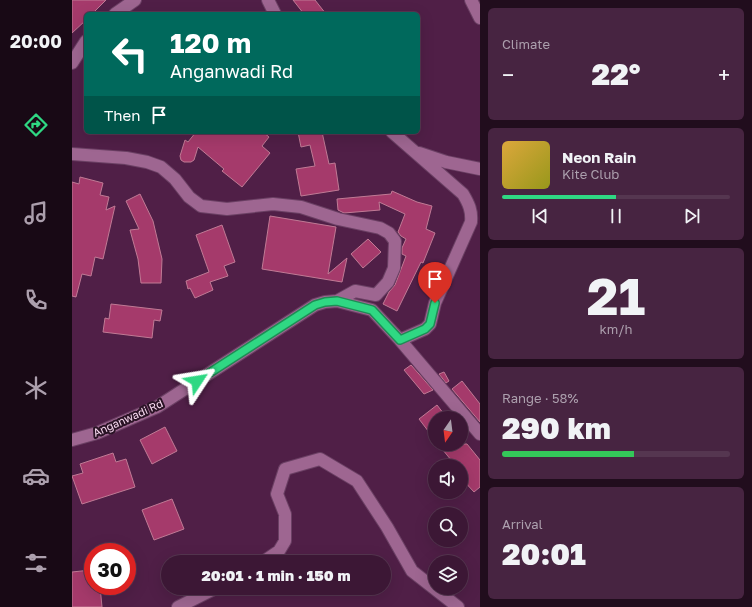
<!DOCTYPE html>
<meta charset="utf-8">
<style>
:root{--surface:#3c1735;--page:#472441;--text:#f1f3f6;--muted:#ac9fad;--line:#553650;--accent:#2fd883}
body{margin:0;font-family:"Golos Text",sans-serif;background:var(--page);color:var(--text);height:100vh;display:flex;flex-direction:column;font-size:15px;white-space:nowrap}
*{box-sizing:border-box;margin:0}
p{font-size:13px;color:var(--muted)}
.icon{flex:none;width:22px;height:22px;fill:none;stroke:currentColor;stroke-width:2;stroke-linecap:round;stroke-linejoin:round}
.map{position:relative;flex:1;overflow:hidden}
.sheet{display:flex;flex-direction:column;gap:8px;padding:8px;background:#210d1d;width:272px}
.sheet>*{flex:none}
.banner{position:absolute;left:12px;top:12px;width:336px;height:122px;border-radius:6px;box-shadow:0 4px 16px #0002,0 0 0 1px var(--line);background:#00695c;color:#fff;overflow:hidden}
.needle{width:26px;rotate:194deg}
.buttons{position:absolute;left:356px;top:411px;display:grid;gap:8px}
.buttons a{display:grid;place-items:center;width:40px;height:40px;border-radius:50%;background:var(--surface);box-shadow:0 4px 16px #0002,0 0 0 1px var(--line);font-size:20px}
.speed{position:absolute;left:12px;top:543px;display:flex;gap:8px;font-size:20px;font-weight:700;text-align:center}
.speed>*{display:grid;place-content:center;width:52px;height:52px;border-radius:50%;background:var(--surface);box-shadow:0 4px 16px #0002,0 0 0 1px var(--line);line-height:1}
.speed .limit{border:6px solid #d22;background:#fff;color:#111}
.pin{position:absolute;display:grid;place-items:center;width:34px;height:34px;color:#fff;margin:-41px -17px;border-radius:50% 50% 50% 0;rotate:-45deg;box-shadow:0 0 4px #0007}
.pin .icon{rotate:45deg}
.me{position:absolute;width:44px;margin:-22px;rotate:57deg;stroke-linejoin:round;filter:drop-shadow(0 0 3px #0008)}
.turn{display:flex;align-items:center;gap:14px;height:84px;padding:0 20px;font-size:18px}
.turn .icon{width:52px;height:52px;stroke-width:2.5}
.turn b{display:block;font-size:28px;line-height:34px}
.then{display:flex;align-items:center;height:38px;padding:0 20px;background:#0003;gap:8px;font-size:15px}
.big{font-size:30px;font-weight:800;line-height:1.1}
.sheet .widget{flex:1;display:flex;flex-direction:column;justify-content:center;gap:6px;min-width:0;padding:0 14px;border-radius:6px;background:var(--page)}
.sheet .dial{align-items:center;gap:0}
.dial b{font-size:52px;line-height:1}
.song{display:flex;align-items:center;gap:12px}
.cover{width:48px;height:48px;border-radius:6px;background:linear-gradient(135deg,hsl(40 70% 55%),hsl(60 70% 35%))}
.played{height:4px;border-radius:2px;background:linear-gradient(90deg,var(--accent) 50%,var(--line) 50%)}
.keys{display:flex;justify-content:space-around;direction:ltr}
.heat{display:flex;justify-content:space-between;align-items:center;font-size:22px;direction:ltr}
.charge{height:6px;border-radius:3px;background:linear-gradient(90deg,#34c759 58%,var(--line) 0)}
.trip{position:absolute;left:89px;top:555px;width:230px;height:40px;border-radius:20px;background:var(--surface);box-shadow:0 4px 16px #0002,0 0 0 1px var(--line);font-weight:800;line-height:40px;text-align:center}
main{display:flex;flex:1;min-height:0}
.tab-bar{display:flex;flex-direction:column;width:72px;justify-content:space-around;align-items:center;background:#180915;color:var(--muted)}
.tab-bar .icon{width:28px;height:28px}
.tab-bar .current{color:var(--accent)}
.tab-bar b{font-size:18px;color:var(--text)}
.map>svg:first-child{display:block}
.building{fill:#a53a6b;stroke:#c07a95}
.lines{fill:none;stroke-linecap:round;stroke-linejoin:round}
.minor-casing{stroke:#6b4064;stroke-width:14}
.minor{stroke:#9e6691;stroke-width:12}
.route-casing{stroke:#1f8c55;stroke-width:10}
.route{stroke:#2fd883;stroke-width:7}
.labels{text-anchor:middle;stroke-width:4;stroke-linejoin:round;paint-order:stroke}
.street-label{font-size:11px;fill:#fadbf2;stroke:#2a1325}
</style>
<main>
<nav class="tab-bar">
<b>20:00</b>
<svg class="icon current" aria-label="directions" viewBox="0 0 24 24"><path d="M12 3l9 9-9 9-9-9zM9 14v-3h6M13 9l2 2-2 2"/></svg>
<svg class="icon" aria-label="music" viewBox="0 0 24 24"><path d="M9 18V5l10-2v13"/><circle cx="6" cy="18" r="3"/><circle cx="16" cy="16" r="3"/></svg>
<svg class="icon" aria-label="phone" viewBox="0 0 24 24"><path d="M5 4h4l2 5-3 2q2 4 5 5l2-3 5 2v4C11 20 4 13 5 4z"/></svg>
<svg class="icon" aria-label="climate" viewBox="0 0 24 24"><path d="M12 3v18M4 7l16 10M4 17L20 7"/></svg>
<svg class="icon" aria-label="car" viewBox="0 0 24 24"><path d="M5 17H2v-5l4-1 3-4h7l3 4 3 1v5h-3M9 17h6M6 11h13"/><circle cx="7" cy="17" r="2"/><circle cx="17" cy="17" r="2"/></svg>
<svg class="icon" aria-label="filters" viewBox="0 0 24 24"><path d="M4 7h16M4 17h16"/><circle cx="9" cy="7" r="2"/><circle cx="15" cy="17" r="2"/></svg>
</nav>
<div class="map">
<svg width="408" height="607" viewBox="0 0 408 607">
<rect width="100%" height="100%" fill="#501f47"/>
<path class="building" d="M 0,0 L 34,0 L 20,14 L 14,14 L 14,20 L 0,33 Z
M 221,0 L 243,0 L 254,14 L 232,14 Z
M 124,132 L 191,132 L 197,137 L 190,146 L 198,153 L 170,187 L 150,171 L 152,169 L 126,147 L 122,160 L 119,162 L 112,162 L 109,160 L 108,156 L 113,140 L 116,142 Z
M 226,132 L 250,132 L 257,164 L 263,163 L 267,190 L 229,196 L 224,169 L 243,166 L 238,145 L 229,147 Z
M 8,177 L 31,183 L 28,195 L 37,197 L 34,210 L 43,206 L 31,259 L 23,257 L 19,276 L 10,274 L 4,297 L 0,296 L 0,182 L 7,184 Z
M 320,191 L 345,202 L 360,206 L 354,229 L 363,233 L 351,263 L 349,262 L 325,311 L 311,304 L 317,292 L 323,285 L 334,256 L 330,254 L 330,248 L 334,239 L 329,236 L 326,232 L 333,214 L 307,202 L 308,210 L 272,213 L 266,210 L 265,199 L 319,194 Z
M 68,194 L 81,221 L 90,259 L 89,283 L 69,283 L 66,259 L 58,230 L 67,229 L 54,201 Z
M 198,216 L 264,227 L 256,274 L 275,258 L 270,282 L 190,269 Z
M 150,225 L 163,262 L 152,266 L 156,276 L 138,282 L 141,290 L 123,298 L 118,288 L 116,289 L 114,281 L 137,272 L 124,235 Z
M 296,239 L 309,252 L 291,268 L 279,254 Z
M 39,304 L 90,310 L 88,321 L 82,320 L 80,338 L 31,332 L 33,318 L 37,319 Z
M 339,365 L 361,390 L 352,394 L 332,370 Z
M 372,372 L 377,381 L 374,383 L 367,374 Z
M 390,381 L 408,404 L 408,422 L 380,389 Z
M 365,405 L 375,418 L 363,418 L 363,440 L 347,419 Z
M 93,427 L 105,451 L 80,464 L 68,440 Z
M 366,444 L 395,444 L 408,460 L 408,487 L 402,492 L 389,478 L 392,476 L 389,473 L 389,466 L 384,466 Z
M 41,453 L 44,462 L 54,459 L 63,487 L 10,504 L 0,476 L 11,473 L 8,464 Z
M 100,499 L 112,529 L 82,540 L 70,510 Z
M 19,570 L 21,586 L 28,586 L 30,607 L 0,607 L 0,572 Z"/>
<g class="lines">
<g class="minor-casing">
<path id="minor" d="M 196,0 L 203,14
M 399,0 L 408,18
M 43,14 L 63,0
M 0,63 L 14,41
M 347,153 L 374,162 L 408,169
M 0,154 L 54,158 L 75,162 L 89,167 L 103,179 L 117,197 L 129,206 L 155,209 L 201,204 L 229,207 L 266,219 L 308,228 L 317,233 L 323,241 L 322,268 L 316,282 L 304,295 L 283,291 L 265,301
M 328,340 L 408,434
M 0,440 L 25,433 L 85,407 L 243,305 L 253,302 L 265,301 L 300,310 L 328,340 L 353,329 L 358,324 L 363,303 L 399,222 C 400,211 397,204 391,194 L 320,132
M 191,562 L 207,551 L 213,541 L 213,514 L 205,494 L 213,469 L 248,459 L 285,481 L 315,527 L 340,571 L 386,607
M 106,607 L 144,588"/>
</g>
<use href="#minor" class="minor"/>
</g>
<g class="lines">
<g class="route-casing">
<path id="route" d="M 125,381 L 243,305 L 253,302 L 265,301 L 300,310 L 328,340 L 353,329 L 358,324 L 363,303"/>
</g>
<use href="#route" class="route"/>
</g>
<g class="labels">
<g class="street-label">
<text transform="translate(56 418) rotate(-24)" y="4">Anganwadi Rd</text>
</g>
</g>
</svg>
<div class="buttons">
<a><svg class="needle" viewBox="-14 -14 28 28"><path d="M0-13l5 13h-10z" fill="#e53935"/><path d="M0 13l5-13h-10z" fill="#ac9fad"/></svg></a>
<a><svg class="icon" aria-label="sound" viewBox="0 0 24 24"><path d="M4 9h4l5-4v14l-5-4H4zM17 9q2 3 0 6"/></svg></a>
<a><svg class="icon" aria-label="search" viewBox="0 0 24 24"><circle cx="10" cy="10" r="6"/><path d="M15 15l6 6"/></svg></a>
<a><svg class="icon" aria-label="layers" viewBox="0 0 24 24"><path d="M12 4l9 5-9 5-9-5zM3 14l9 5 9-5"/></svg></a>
</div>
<div class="speed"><div class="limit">30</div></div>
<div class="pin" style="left:363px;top:303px;background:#d93025"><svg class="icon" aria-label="arrive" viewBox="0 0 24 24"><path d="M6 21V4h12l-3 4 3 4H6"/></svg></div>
<svg class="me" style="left:125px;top:381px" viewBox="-20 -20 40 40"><path d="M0-17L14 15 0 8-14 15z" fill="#2fd883" stroke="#fff" stroke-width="4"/></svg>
<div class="trip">20:01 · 1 min · 150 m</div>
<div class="banner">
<div class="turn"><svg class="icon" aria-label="left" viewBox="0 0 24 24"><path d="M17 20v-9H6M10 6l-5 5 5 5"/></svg><div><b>120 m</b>Anganwadi Rd</div></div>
<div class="then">Then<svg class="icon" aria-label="arrive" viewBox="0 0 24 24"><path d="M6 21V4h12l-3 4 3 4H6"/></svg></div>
</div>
</div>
<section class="sheet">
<div class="widget"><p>Climate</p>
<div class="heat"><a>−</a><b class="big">22°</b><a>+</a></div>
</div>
<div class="widget">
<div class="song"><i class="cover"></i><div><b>Neon Rain</b><p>Kite Club</p></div></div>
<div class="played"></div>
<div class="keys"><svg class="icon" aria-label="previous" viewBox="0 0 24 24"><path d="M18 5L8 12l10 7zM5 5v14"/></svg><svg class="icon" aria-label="pause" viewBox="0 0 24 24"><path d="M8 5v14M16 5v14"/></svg><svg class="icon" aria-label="next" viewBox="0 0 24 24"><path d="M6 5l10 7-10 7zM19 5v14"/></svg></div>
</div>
<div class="widget dial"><b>21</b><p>km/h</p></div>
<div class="widget"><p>Range · 58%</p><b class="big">290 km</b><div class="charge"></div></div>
<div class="widget"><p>Arrival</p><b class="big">20:01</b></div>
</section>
</main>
